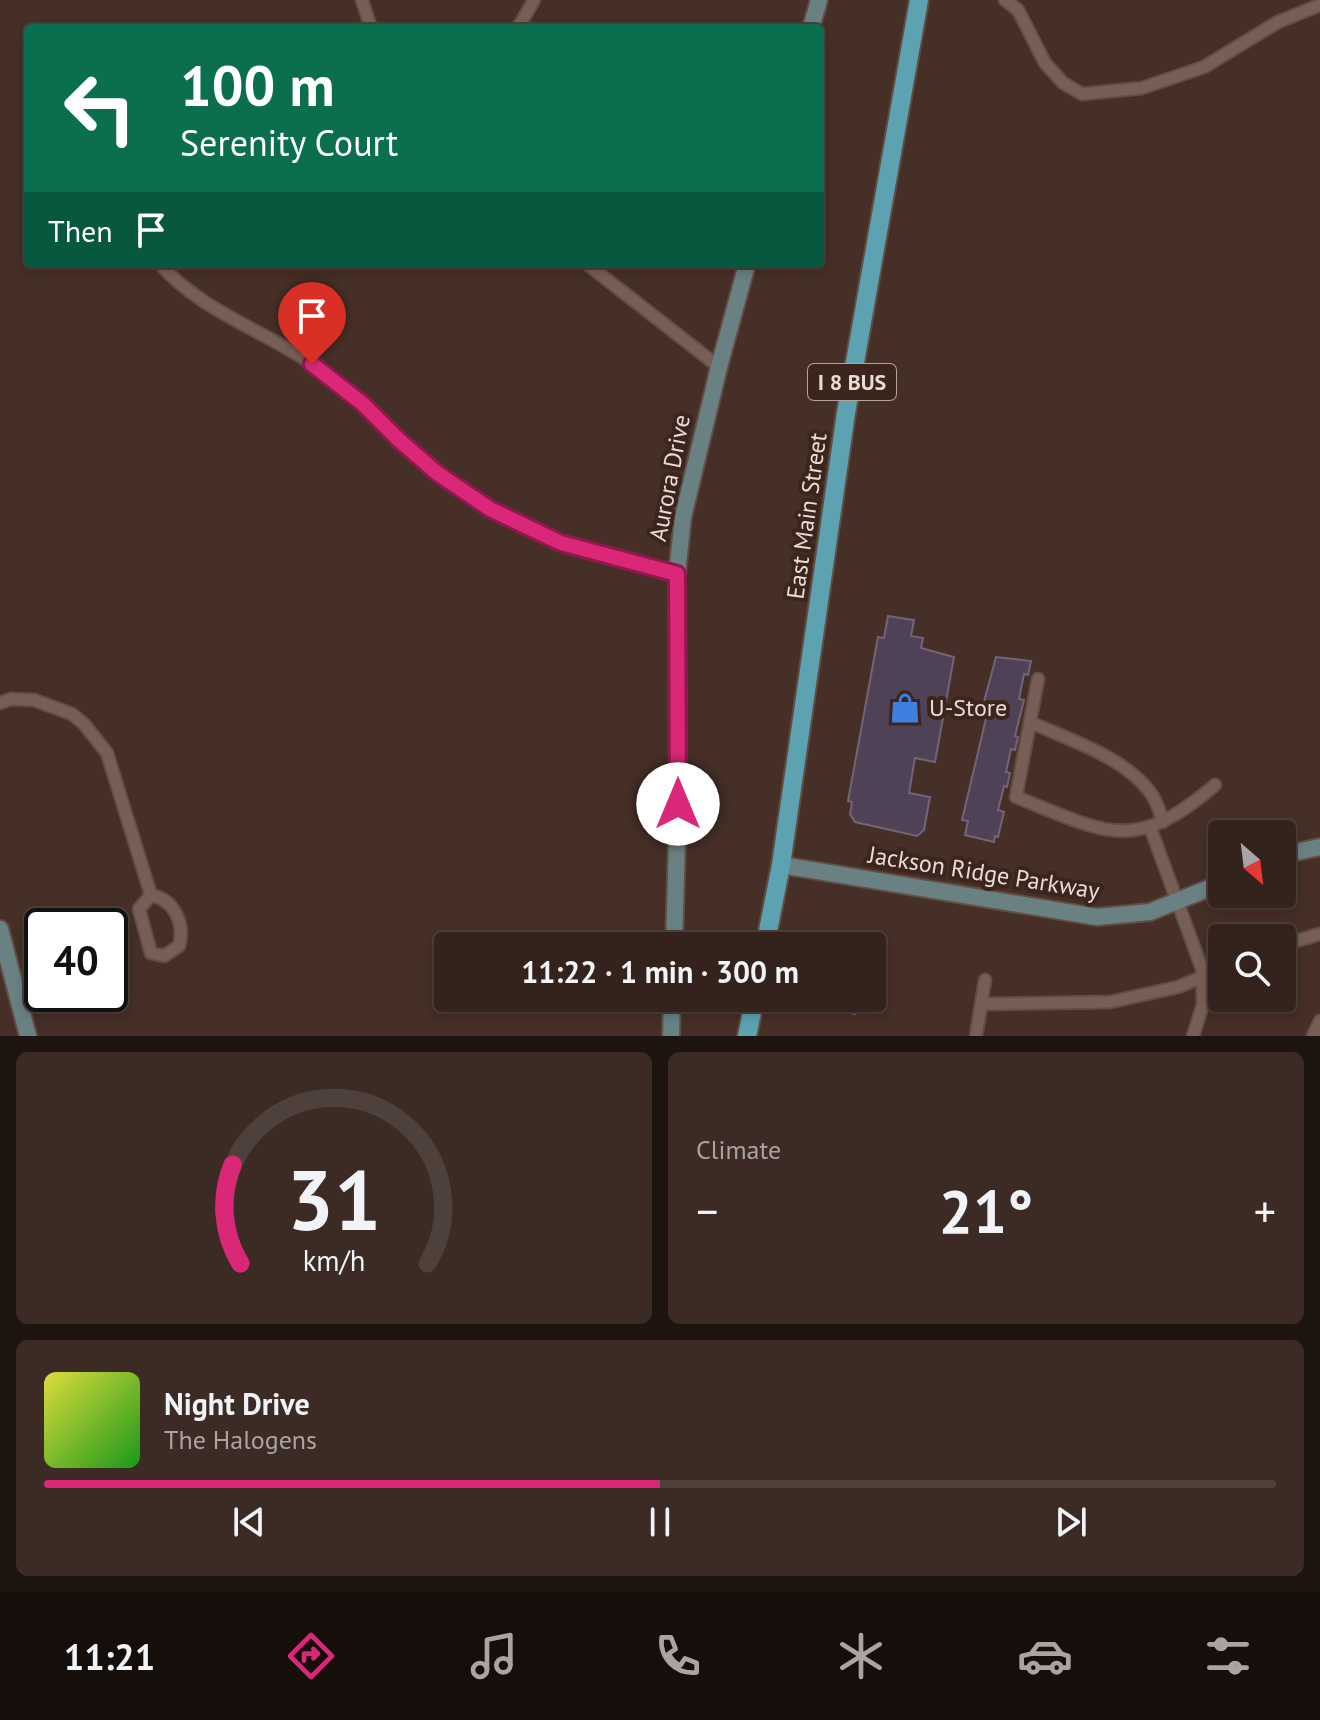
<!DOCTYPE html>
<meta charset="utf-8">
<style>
:root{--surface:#34231c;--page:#3c2b25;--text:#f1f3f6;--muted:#a9a4a3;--line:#4e403b;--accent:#db2777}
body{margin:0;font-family:"PT Sans",sans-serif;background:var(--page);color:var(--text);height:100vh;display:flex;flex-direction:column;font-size:30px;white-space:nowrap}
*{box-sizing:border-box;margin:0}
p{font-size:26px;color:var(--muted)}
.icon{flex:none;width:44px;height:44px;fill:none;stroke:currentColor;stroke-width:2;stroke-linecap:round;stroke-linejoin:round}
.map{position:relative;height:1036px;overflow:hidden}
.drawer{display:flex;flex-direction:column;gap:16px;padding:16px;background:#1d130f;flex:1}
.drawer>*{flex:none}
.guide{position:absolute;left:24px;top:24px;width:800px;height:244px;border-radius:8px;box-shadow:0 4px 12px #0003,0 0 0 2px var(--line);background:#0b6e4f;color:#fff;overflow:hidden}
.needle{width:52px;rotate:152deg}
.fabs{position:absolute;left:1208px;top:820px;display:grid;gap:16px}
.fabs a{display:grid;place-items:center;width:88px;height:88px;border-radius:8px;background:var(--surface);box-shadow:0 4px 12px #0003,0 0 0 2px var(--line);font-size:40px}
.speed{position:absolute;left:24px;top:908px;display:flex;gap:16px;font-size:40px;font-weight:700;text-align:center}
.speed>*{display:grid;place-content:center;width:104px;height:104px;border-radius:50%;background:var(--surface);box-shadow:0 4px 12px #0003,0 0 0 2px var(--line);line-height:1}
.speed .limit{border:4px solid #111;border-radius:12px;background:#fff;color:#111}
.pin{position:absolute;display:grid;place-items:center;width:68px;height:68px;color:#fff;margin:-82px -34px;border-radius:50% 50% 50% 0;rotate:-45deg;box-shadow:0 0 8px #0007}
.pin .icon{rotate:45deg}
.me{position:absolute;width:88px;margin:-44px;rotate:0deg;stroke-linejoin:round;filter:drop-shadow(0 0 6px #0008)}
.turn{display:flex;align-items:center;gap:28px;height:168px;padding:0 24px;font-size:36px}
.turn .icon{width:104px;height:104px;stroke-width:2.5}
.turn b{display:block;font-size:56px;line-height:68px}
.then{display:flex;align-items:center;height:76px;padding:0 24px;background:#0003;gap:16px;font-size:30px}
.big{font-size:60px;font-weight:700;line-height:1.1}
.drawer .widget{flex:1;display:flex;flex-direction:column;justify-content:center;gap:12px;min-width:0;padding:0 28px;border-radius:12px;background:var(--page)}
.drawer .dial{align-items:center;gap:0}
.dial svg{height:208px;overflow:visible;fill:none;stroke:var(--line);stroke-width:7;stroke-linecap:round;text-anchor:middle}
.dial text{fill:var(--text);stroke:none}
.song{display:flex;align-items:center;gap:24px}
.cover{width:96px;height:96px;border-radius:12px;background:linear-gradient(135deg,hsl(60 70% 55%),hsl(120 70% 35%))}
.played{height:8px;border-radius:4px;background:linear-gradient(90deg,var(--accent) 50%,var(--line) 50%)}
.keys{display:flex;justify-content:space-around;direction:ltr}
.heat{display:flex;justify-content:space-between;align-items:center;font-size:44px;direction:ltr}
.drawer .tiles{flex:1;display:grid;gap:16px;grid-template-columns:1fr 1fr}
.widget:last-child{grid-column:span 2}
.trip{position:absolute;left:434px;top:932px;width:452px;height:80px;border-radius:8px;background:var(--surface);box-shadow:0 4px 12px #0003,0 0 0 2px var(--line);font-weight:700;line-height:80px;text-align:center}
.tabs{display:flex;height:128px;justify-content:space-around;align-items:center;background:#150e0b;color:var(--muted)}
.tabs .icon{width:56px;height:56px}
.tabs .current{color:var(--accent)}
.tabs b{font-size:36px;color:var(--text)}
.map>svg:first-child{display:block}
.building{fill:#4f4256;stroke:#726479;stroke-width:2}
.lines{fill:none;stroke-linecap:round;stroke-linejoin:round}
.street-casing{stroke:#604e46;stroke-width:15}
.secondary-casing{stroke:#604e46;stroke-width:20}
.primary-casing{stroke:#604e46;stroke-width:22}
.street{stroke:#785f55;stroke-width:11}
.secondary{stroke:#6a8183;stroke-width:16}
.primary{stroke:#5ca2b0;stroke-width:18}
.route-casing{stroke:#8e194d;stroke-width:20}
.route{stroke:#db2777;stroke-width:14}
.labels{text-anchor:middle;stroke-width:8;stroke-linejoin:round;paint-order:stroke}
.shield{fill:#3b251c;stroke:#b5a49e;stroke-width:2}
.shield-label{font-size:22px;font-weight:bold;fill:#e9dbd5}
.street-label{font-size:24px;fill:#e9dbd5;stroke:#3b251c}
.poi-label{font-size:24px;fill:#e9dbd5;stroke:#3b251c;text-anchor:start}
</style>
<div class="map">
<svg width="1320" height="1036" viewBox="0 0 1320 1036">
<rect width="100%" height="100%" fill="#452f26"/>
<path class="building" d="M 888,616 L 914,620 L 911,636 L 923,638 L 921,648 L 954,657 L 935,762 L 915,758 L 909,793 L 930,797 L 924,830 L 917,836 L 855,822 L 850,814 L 852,802 L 848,801 L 878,637 L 884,638 Z
M 996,657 L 1031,661 L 1028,675 L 1024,674 L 1019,699 L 1024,700 L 1015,736 L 1018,737 L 1015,750 L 1011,749 L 1006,772 L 1010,773 L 1007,787 L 1004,786 L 998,810 L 1004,812 L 998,837 L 995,836 L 994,842 L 965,835 L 968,821 L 962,820 L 988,710 L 982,709 Z
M 798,998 L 858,998 L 855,1014 L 797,1004 Z"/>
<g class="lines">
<g class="street-casing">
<path id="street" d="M 362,0 L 371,28
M 1005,0 L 1018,10 L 1045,63 L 1063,83 L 1082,94 L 1142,88 L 1204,67 L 1278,22 L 1320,5
M 518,28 L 534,0
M 160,264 C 200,310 262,330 311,363 C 359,395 393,441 439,475 C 476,502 517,526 560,543 C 597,557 639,564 677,574
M 587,264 L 719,367
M 1038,679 L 1016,797 C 1107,833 1133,855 1215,785
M 0,703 L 11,699 L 34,700 L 72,714 L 84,724 L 107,753 L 151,895
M 1030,722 C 1069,740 1123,756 1150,792 C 1157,801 1160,812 1163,822
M 1150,827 L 1202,969 L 1203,1004 L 1193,1036
M 151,895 C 175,900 185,924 179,946 L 164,956 L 151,953 L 139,909 Z
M 1282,945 L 1320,934
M 982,1004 L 1110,1002 L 1178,987 L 1222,969
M 976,1036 L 985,980
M 1313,1036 L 1320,1021"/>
</g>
<g class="secondary-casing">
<path id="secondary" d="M 811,28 L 819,0
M 1282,855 L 1320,847
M 781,865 L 1097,917 L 1150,912 L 1222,883
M 0,929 L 28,1036
M 674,946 L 678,804 L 677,574 L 683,517 L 719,367 L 747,264
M 671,1036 L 672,998"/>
</g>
<g class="primary-casing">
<path id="primary" d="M 765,946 L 781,865 L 846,413 L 919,0
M 747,1036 L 755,998"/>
</g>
<use href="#street" class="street"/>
<use href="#secondary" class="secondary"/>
<use href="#primary" class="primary"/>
</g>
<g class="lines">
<g class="route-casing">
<path id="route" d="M 312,364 L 363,404 L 399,440 L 437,473 L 490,509 L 561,543 L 677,574 L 678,804"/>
</g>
<use href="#route" class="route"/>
</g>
<defs>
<g id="shop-bare" transform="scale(2.4)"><path d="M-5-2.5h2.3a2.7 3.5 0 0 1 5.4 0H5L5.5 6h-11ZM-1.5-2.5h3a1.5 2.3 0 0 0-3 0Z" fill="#3f7fe0" stroke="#3b251c" stroke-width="2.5" paint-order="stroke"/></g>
</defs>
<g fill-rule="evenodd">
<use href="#shop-bare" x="905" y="708"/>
</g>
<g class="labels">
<rect class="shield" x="808" y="364" width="88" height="36" rx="6"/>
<g class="shield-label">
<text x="852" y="390">I 8 BUS</text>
</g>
<g class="street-label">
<text transform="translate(670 478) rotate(-79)" y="8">Aurora Drive</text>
<text transform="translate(807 516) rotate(-82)" y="8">East Main Street</text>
<text transform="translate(984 873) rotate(9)" y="8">Jackson Ridge Parkway</text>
</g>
<g class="poi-label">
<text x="929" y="716">U-Store</text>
</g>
</g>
</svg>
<div class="fabs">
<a><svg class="needle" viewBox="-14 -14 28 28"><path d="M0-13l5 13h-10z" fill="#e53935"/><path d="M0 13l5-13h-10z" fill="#a9a4a3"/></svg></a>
<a><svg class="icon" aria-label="search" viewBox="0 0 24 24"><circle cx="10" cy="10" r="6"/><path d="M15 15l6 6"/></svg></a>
</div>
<div class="speed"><div class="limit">40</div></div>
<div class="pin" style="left:312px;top:364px;background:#d93025"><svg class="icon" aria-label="arrive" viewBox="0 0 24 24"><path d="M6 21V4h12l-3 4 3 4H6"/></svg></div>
<svg class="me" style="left:678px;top:804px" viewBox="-20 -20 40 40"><circle r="19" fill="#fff"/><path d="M0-13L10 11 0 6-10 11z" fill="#db2777"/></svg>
<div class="trip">11:22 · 1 min · 300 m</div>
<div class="guide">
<div class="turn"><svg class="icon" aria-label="left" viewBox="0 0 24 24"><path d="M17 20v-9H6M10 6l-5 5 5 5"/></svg><div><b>100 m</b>Serenity Court</div></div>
<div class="then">Then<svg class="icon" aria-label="arrive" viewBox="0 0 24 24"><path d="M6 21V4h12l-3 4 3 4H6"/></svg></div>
</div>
</div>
<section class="drawer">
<div class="tiles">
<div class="widget dial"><svg viewBox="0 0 100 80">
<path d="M14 69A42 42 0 1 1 86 69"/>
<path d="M14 69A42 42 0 0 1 11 31" stroke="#db2777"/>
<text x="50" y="56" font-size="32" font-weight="700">31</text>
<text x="50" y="72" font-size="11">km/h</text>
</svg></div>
<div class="widget"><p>Climate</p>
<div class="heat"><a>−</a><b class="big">21°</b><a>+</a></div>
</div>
<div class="widget">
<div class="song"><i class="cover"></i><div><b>Night Drive</b><p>The Halogens</p></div></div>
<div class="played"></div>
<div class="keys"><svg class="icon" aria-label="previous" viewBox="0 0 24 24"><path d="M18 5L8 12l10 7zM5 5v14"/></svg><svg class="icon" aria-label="pause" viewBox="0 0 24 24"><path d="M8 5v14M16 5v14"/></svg><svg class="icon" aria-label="next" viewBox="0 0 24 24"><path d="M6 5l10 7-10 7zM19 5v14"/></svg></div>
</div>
</div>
</section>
<nav class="tabs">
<b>11:21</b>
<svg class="icon current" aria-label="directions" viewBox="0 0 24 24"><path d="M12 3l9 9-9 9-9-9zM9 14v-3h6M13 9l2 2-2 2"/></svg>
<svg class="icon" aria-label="music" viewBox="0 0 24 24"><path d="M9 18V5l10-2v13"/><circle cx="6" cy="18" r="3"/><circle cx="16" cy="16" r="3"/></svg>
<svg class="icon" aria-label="phone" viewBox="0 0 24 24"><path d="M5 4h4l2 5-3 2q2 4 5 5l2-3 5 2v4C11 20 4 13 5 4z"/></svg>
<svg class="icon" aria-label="climate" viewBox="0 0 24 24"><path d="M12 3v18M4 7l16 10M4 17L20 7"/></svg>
<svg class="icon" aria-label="car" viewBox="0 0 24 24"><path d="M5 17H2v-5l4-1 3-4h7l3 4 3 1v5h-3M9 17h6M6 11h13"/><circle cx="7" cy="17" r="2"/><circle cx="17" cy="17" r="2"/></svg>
<svg class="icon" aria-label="filters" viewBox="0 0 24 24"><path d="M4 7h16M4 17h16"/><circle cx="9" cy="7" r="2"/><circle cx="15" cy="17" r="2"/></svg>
</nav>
